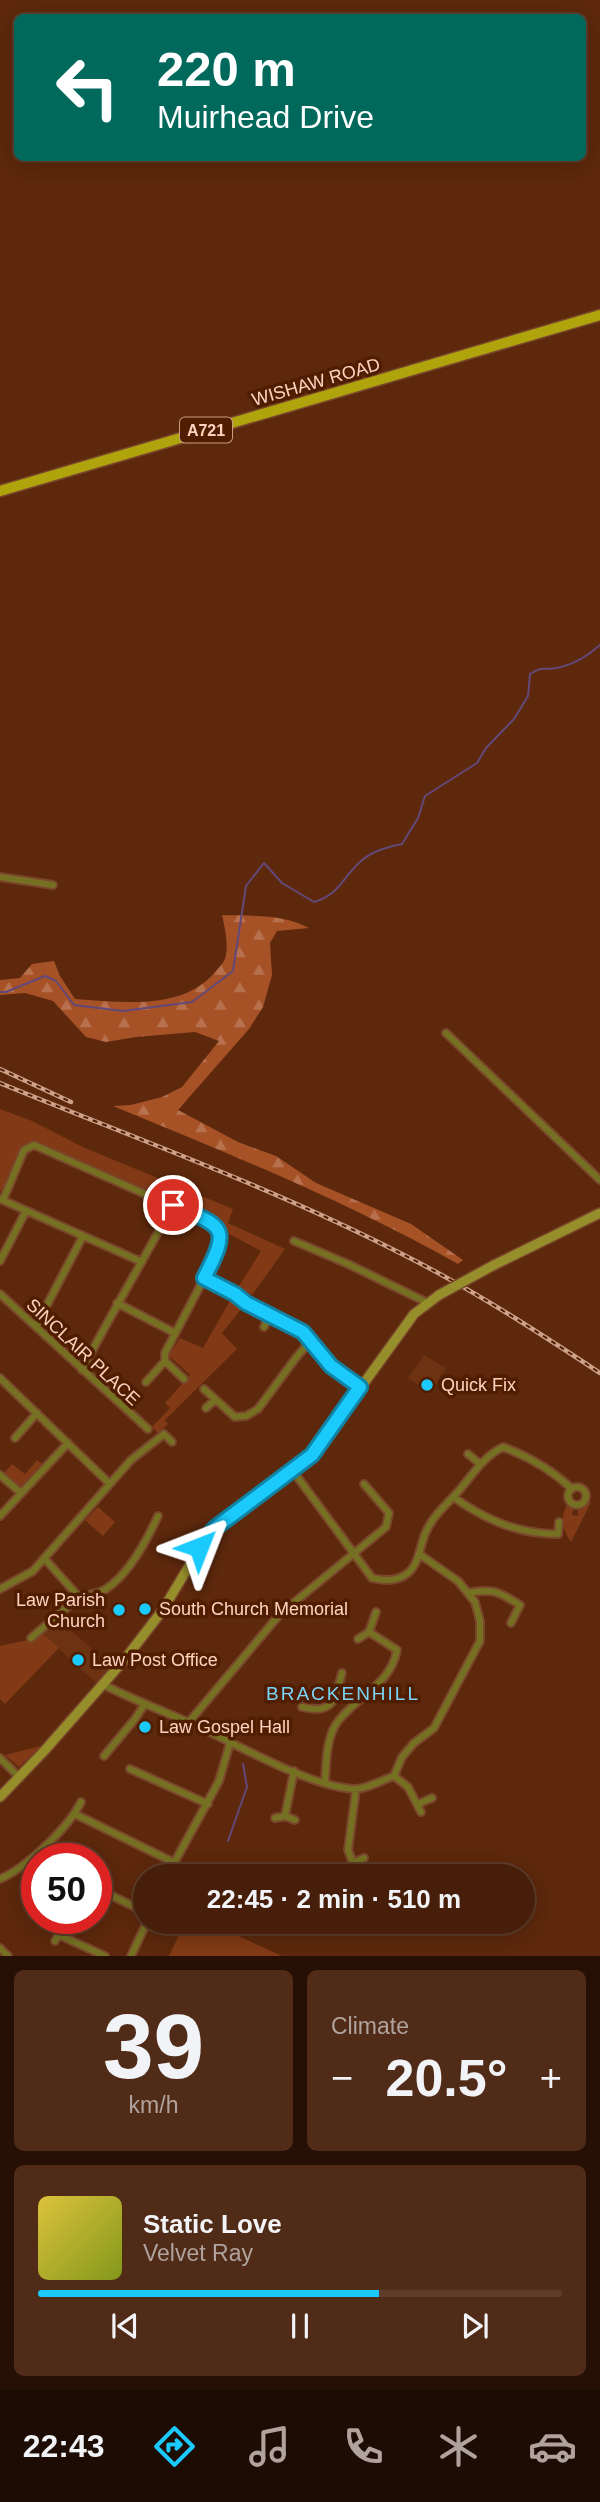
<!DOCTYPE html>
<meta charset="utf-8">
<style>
:root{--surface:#461e09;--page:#502b17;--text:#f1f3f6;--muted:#b0a29c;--line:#5e3c2a;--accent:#1acafc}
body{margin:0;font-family:Arial,sans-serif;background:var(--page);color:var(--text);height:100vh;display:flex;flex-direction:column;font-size:26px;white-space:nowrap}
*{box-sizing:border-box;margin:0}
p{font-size:23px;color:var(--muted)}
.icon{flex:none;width:38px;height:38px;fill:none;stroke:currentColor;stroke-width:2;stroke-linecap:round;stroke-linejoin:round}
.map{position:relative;height:1956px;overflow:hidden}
.side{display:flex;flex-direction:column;gap:14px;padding:14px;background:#261005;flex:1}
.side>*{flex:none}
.hud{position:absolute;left:14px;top:14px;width:572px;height:147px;border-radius:10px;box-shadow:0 4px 18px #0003,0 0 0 2px var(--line);background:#00695c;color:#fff;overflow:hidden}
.speed{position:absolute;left:21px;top:1843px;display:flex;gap:14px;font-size:35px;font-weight:700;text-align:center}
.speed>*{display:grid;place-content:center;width:91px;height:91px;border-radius:50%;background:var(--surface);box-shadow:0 4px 18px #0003,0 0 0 2px var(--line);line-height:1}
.speed .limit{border:10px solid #d22;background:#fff;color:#111}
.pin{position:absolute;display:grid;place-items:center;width:60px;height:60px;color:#fff;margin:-30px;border:4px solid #fff;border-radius:50%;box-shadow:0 2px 7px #0007}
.me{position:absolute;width:77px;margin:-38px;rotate:45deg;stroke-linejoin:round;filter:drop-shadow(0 0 5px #0008)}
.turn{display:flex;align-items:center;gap:24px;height:147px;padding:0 28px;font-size:32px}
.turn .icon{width:91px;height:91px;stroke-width:2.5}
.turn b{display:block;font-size:49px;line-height:60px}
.big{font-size:52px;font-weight:600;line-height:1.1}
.side .card{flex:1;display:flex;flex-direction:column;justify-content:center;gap:10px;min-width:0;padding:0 24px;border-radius:10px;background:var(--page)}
.side .dial{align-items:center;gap:0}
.dial b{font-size:91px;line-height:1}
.song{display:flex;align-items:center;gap:21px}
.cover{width:84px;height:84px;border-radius:10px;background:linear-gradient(135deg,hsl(50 70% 55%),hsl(70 70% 35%))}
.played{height:7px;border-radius:4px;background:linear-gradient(90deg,var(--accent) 65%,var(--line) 65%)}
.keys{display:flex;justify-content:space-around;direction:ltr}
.heat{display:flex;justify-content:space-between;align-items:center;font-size:38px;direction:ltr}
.side .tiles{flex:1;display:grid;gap:14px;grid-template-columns:1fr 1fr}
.card:last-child{grid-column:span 2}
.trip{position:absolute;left:133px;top:1864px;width:402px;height:70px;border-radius:35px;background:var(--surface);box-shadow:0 4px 18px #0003,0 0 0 2px var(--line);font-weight:600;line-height:70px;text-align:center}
.dock{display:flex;height:112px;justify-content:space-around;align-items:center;background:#1c0c04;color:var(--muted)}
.dock .icon{width:49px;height:49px}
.dock .on{color:var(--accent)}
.dock b{font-size:32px;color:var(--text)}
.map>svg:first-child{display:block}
.built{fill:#6c3212}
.green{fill:#813a15}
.forest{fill:url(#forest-firs)}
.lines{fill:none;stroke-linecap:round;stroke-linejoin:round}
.stream{stroke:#634979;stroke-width:2}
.street-casing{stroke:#7a472c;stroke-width:10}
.secondary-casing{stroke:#7a472c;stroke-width:12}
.primary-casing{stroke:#7a472c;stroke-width:13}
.street{stroke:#767023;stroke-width:6}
.secondary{stroke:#958e2a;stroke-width:9}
.primary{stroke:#afa40c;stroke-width:10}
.rail-casing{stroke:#cda08a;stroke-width:4.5}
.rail{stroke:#511d01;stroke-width:2;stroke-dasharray:5;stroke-linecap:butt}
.secondary-bridge-casing{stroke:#7a472c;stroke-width:12;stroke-linecap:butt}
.secondary-bridge{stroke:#958e2a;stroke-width:9}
.route-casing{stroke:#1183a4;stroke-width:18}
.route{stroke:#1acafc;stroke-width:12}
.poi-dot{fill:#1acafc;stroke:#511d01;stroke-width:2.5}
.labels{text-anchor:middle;stroke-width:7;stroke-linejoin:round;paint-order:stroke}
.shield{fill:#511d01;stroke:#c99c87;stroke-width:2}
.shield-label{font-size:16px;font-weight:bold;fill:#fdd3c0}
.street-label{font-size:18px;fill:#fdd3c0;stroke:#511d01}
.poi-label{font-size:18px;fill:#fdd3c0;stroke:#511d01;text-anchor:start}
.neighbourhood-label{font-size:19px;letter-spacing:2px;fill:#79d4f7;stroke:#511d01}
</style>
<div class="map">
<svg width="600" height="1956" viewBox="0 0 600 1956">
<defs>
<pattern id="forest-firs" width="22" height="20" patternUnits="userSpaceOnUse" patternTransform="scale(1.75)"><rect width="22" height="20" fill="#a65126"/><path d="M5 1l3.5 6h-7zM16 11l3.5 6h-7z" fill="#b8714e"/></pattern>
</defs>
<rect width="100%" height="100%" fill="#5d280c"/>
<path class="built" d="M 424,1355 L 446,1368 L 430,1393 L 408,1378 Z
M 60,1621 L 113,1667 L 98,1685 L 42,1633 Z"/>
<path class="green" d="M 0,1109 L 32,1121 L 85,1148 L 233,1209 L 228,1223 L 285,1249 L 252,1295 L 248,1293 L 246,1296 L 237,1289 L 261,1251 L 229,1234 L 223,1233 L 216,1222 L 206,1216 L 34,1141 L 25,1144 L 4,1191 L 0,1191 Z
M 231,1299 L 242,1308 L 222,1333 L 237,1349 L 165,1420 L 168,1424 L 158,1433 L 152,1427 L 170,1408 L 165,1403 L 190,1375 L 168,1355 L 171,1349 L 173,1349 L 180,1338 L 203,1348 Z
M 37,1460 L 42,1464 L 21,1488 L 4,1473 L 12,1464 L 25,1474 Z
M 589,1502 L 591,1502 L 571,1542 C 562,1530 560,1517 567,1505 L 573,1509 L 572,1515 L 578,1516 L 578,1509 L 585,1507 Z
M 98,1507 L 115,1522 L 103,1536 L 85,1520 Z
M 42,1633 L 59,1648 L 5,1704 L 0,1699 L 0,1646 L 32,1639 Z
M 41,1746 L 19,1767 L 5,1755 Z
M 185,1922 L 208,1922 L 282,1956 L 169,1956 Z"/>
<path class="forest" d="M 222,915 C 252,916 282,914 309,928 L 277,931 L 270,943 L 272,975 L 263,1007 L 249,1029 L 178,1110 L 238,1142 L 276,1156 L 316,1183 L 411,1224 L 463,1260 L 458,1264 C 348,1202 230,1154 113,1106 L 131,1105 L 162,1097 L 182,1087 L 219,1041 L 195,1032 L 136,1037 L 106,1042 L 86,1037 L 53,1001 L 25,993 L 0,995 L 0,980 L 20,978 L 32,964 L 54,961 L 60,976 L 75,999 C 121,1002 183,1011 215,972 C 219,968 223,963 225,959 C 229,944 225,929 222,915 Z"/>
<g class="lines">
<path class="stream" d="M 0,992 L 6,992 L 45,976 L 56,981 L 74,1005 L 123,1011 L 192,1002 L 233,971 L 246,886 L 264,863 L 282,883 L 314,902 C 339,895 342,878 360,862 C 370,852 389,846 402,844 L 418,818 L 425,796 L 477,763 L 486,748 L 514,719 L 528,696 L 530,674 C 546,664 547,672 561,667 C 577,663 588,655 600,645
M 228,1841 L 247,1787 L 243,1764"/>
<g class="street-casing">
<path id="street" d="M 0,877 L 53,885
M 446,1033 L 600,1180
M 0,1199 L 142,1262
M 3,1200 L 24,1150 L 34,1145 L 213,1224 L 220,1238 L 220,1248 L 165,1353 L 165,1361 L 184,1379
M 294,1241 L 348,1264 L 428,1303
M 0,1261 L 26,1211
M 204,1278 L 235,1294 L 246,1303 L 303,1332 L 331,1366 L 360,1387
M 0,1294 L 148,1429
M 117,1303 L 175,1333
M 36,1326 L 83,1236
M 264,1327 L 269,1316
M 82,1370 C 111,1314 143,1261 173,1205
M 0,1378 L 109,1483
M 146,1382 L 165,1361
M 204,1389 L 235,1417 L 246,1416 L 258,1409 L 295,1359 L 311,1340
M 206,1408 L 215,1400
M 15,1438 L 37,1413
M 468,1454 L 480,1464
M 293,1471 L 372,1578 C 384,1581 398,1581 408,1573 C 419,1564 420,1546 425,1534 C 432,1517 443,1508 454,1496 C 470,1479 482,1457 503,1447 C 530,1457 551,1469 572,1489
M 0,1475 L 21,1493
M568 1496a9 9 0 1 1 18 0a9 9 0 1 1-18 0Z
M 453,1497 C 486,1520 518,1534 558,1534 L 559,1522
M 0,1516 L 68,1443
M 0,1589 L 33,1571 L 131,1460 L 164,1434 L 172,1442
M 468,1593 C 493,1588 499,1592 520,1605 L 511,1623
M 79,1597 C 88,1595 98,1594 106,1589 C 129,1574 147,1540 158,1516
M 31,1638 L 79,1597 L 44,1558
M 358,1639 L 369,1632 L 376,1612
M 104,1685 C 132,1699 160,1710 188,1722 C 234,1742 304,1785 353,1789 C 365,1790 382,1780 394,1776 L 402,1757 L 414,1743 L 434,1728 L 480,1641 L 480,1621 L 475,1602 L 458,1581 L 419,1554
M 302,1707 C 334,1715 335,1699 342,1673
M 189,1722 L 280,1614 L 386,1527 L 389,1513 L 364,1484
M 104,1756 L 135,1719 L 144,1705
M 0,1758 L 20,1778
M 130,1769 L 208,1804
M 394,1776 L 408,1787 L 421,1812
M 325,1783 C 326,1764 326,1735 339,1720 C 358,1696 391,1684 397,1650 L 369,1632
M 418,1804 L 432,1798
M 75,1814 L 173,1862
M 285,1816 L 295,1820
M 275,1818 L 285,1816 L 294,1771
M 353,1863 L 364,1858
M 348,1869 L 353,1863 L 348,1850 L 356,1789
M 167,1876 L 219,1781 L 230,1743
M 0,1879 C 26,1868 69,1827 81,1802
M 96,1888 L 145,1912
M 55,1941 L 59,1935 L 105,1956
M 0,1948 L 8,1956
M 131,1956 L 147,1922"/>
</g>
<g class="secondary-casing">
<path id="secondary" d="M 494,1265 L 600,1213
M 0,1797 L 45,1750 L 125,1659 L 162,1611 L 206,1538 L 216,1528 L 312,1455 L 414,1314 L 439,1295"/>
</g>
<g class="primary-casing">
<path id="primary" d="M 0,491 L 600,315"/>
</g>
<use href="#street" class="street"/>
<use href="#secondary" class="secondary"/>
<use href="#primary" class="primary"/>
<g class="rail-casing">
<path id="rail" d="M 0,1069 L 71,1102
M 0,1083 C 134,1138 271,1187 400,1253 C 470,1288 535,1330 600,1373"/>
</g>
<use href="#rail" class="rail"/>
<g class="secondary-bridge-casing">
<path id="secondary-bridge" d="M 439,1295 L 494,1265"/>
</g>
<use href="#secondary-bridge" class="secondary-bridge"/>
</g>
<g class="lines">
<g class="route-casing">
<path id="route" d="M 173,1205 C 223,1227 232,1225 204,1278 L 235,1294 L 246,1303 L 303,1332 L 331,1366 L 360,1387 L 312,1455 L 215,1528 L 199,1547"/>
</g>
<use href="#route" class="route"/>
</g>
<g class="poi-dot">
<circle cx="427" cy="1385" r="7"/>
<circle cx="145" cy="1609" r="7"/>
<circle cx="119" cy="1610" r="7"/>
<circle cx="78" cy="1660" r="7"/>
<circle cx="145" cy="1727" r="7"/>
</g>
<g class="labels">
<rect class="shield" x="180" y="417.5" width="52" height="25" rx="5"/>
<g class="shield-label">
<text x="206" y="436">A721</text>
</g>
<g class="street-label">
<text transform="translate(316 382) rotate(-16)" y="6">WISHAW ROAD</text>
<text transform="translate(83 1352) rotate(43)" y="6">SINCLAIR PLACE</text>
</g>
<g class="poi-label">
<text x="441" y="1391">Quick Fix</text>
<text x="105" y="1606" text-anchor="end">Law Parish<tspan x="105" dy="21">Church</tspan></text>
<text x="159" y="1615">South Church Memorial</text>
<text x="92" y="1666">Law Post Office</text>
<text x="159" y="1733">Law Gospel Hall</text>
</g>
<g class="neighbourhood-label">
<text x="343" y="1700">BRACKENHILL</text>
</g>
</g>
</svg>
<div class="speed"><div class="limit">50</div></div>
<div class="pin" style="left:173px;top:1205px;background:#d93025"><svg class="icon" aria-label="arrive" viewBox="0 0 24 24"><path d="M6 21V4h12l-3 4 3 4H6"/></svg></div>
<svg class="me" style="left:199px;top:1547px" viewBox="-20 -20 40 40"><path d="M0-17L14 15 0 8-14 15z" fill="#1acafc" stroke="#fff" stroke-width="4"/></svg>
<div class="trip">22:45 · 2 min · 510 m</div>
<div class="hud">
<div class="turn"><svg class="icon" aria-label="left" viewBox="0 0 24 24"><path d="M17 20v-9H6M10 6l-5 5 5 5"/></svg><div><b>220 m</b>Muirhead Drive</div></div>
</div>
</div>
<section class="side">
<div class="tiles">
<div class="card dial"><b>39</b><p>km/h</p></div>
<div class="card"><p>Climate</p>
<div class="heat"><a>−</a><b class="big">20.5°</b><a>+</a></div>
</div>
<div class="card">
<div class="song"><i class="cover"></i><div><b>Static Love</b><p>Velvet Ray</p></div></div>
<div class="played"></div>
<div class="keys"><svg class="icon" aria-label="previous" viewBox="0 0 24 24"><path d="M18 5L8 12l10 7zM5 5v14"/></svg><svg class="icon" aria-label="pause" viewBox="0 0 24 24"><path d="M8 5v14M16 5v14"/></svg><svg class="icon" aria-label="next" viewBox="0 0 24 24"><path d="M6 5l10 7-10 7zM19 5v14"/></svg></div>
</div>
</div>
</section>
<nav class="dock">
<b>22:43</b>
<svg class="icon on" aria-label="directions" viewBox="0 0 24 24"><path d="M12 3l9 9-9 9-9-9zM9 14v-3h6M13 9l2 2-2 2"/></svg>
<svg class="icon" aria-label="music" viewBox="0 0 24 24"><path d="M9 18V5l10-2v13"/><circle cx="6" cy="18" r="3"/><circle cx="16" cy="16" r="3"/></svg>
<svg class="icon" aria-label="phone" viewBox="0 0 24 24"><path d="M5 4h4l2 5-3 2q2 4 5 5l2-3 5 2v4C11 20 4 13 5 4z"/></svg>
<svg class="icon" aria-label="climate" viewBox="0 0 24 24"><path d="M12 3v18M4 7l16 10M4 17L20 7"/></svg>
<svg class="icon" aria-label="car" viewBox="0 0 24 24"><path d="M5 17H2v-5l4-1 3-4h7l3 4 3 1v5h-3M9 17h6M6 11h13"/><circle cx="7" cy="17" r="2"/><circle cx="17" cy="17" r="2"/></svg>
</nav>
